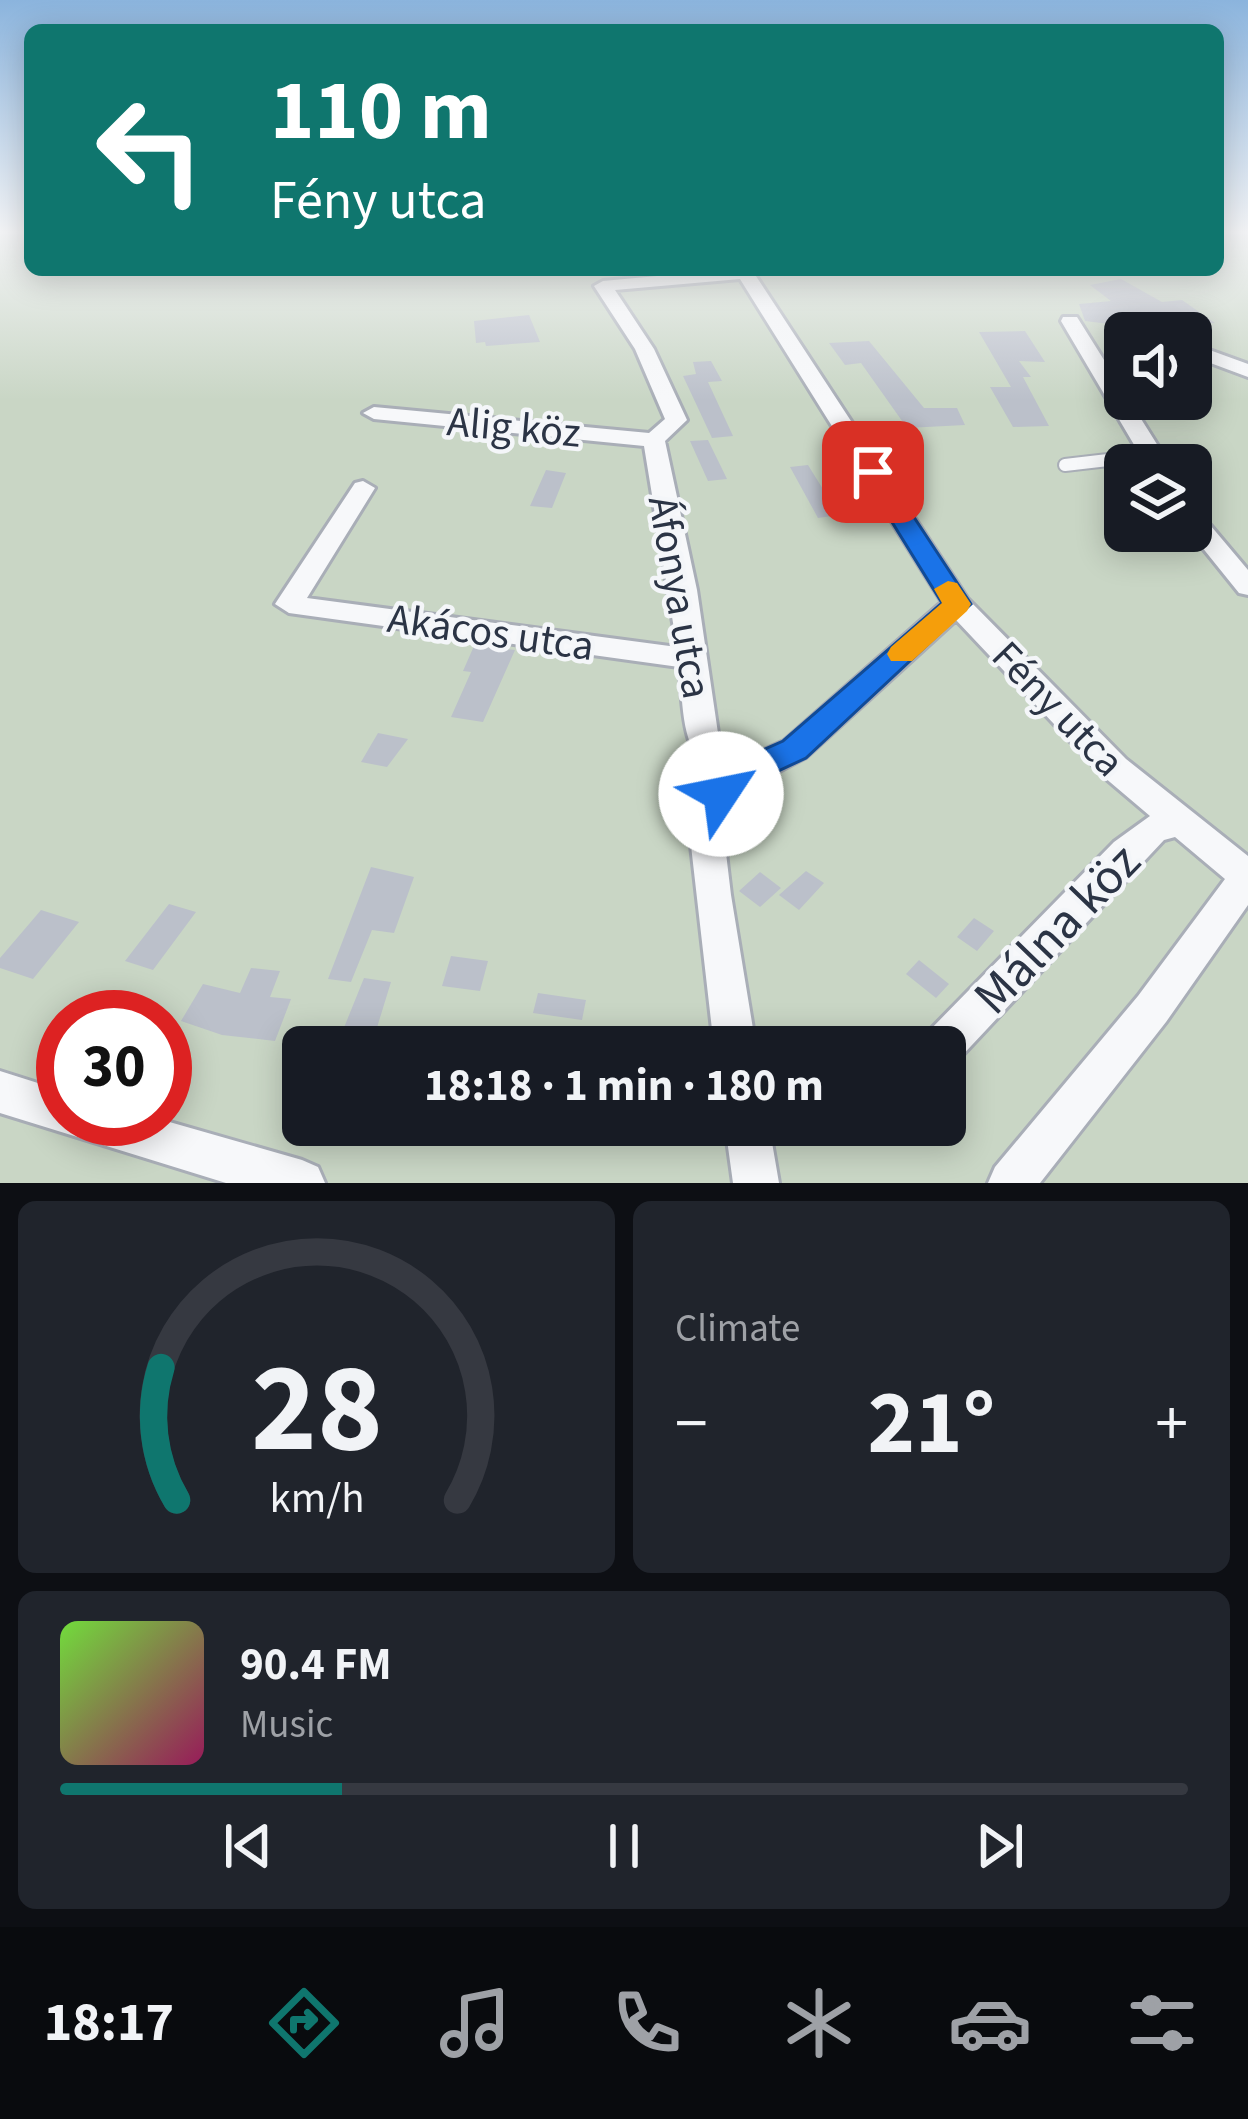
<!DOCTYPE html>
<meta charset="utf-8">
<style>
:root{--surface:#171b24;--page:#20242c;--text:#f1f3f6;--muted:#9ea1a6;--line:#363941;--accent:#0f766e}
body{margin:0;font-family:"Source Sans 3",sans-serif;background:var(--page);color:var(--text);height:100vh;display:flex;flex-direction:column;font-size:45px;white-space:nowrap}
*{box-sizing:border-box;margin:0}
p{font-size:39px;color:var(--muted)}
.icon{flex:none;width:66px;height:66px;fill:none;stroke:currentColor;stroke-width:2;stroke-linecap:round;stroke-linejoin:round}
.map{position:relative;height:1183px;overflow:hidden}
.side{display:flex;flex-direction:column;gap:18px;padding:18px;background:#0d0f14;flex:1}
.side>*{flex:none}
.guide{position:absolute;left:24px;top:24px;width:1200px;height:252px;border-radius:18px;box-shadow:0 6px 30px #0003;background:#0f766e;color:#fff;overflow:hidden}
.tools{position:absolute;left:1104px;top:312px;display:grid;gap:24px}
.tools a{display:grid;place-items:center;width:108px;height:108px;border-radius:18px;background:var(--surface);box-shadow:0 6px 30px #0003;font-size:60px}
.speed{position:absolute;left:36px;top:990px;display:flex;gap:24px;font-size:60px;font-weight:700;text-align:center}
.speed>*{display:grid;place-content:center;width:156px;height:156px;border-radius:50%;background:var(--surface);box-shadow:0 6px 30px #0003;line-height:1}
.speed .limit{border:18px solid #d22;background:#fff;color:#111}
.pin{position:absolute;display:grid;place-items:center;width:102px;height:102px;color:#fff;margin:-51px;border-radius:24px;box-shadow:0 6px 18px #0006}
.me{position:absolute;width:132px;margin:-66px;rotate:56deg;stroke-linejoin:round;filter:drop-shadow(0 0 9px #0008)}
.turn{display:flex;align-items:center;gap:42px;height:252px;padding:0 48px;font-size:54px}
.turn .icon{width:156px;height:156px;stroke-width:2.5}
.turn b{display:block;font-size:84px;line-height:102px}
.big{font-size:90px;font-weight:700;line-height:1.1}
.side .tile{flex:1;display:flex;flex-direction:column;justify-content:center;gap:18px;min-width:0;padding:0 42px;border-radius:18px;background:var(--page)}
.side .dial{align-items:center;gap:0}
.dial svg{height:312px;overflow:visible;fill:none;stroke:var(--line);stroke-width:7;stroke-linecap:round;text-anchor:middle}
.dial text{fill:var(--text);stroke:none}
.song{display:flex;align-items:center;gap:36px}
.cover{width:144px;height:144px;border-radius:18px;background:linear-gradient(135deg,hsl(100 70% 55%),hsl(330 70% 35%))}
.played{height:12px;border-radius:6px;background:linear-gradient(90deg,var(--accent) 25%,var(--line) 25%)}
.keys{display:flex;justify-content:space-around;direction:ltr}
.heat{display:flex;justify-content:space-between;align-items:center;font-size:66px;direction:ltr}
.side .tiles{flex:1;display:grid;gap:18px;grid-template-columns:1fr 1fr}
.tile:last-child{grid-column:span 2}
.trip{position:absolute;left:282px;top:1026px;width:684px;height:120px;border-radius:18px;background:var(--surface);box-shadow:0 6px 30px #0003;font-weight:700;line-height:120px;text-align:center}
.tabs{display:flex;height:192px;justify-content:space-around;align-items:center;background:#090b0e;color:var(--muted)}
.tabs .icon{width:84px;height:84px}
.tabs .current{color:var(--accent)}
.tabs b{font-size:54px;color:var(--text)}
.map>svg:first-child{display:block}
.green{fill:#c9d6c5;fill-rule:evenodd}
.building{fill:#bbc0ca}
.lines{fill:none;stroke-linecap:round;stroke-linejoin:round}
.lane-casing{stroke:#a9aeb7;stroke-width:16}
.street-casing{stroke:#a9aeb7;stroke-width:6}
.lane{stroke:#f7f8fa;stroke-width:12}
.street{fill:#f7f8fa;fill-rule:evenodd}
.route{fill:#1a73e8;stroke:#114b97;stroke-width:3}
.slow{fill:#f59e0b}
.labels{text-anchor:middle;stroke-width:9;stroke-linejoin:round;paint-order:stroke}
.street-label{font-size:42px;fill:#2b3445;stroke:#f4f6f9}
.near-street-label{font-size:51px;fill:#2b3445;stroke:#f4f6f9}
</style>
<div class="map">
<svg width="1248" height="1183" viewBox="0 0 1248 1183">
<rect width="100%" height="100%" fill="#e4e7ec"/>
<path class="green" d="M 0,234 L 30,234 L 30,270 L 1218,270 L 1218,234 L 1248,234 L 1248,1183 L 0,1183 ZM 1125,333 L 1191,333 L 1191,399 L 1125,399 ZM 1125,465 L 1191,465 L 1191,531 L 1125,531 ZM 63,1017 L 165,1017 L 165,1119 L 63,1119 ZM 303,1047 L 945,1047 L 945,1125 L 303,1125 Z"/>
<path class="building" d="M 1121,279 L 1162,302 L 1182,300 L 1215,323 L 1142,328 L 1085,321 L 1079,304 L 1111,301 L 1090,285 Z
M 529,315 L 540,342 L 486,346 L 485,342 L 476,343 L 474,321 Z
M 1025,331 L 1045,362 L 1019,361 L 1031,377 L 1023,377 L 1049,426 L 1013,427 L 990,387 L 1011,387 L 979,332 Z
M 869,341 L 924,408 L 957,408 L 965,425 L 907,428 L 861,363 L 845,365 L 829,343 Z
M 711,361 L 722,381 L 708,382 L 733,436 L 712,438 L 683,376 L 696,374 L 693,362 Z
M 708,440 L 727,479 L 708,481 L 690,441 Z
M 808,465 L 839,515 L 818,518 L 790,467 Z
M 546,470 L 566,473 L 552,508 L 530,506 Z
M 474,646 L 515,650 L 483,722 L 451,717 L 471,672 L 463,671 Z
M 378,733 L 408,739 L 387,767 L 361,762 Z
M 761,805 L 776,818 L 747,839 L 731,825 Z
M 371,867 L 414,877 L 394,933 L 372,930 L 351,982 L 328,979 Z
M 806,871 L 824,883 L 799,910 L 779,895 Z
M 760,872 L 781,888 L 760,907 L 739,891 Z
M 169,904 L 196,912 L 153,970 L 125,961 Z
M 41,910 L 79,922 L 33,979 L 0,968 L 0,958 Z
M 974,918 L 994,931 L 977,951 L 957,937 Z
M 451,956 L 488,961 L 480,991 L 442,986 Z
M 919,960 L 949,984 L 936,998 L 906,974 Z
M 251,968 L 280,971 L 270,997 L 291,999 L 275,1041 L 222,1035 L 181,1021 L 203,984 L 240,993 Z
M 364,978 L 391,982 L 371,1047 L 337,1045 Z
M 538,993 L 586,1000 L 582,1020 L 533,1013 Z"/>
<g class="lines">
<g class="lane-casing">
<path id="lane" d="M 1065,465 L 1151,455"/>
</g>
<g class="street-casing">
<path id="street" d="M 722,270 L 752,270 L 967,598 L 1126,759 L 1248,856 L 1248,905 L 1166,1022 L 1040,1183 L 988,1183 L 995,1167 L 1138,996 L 1225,879 L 1175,837 L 1164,840 L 957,1061 L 945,1066 L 945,1047 L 921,1047 L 927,1033 L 1114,842 L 1150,816 L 1104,777 L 956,620 L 806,757 L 747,788 L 727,814 L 723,828 L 731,895 L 756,1047 L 714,1047 L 689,828 L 700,800 L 719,775 C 679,756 684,706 679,667 L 289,613 L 275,604 L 355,483 L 363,481 L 375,488 L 307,598 L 677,647 L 644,446 L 374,419 L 363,413 L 374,407 L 649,433 L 665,419 L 635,349 L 594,286 L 603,281 ZM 740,279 L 942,602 L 784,741 L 745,759 L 728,751 L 719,740 L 697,590 L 665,441 L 687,420 L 654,349 L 615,290 Z
M 1063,317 L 1077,317 L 1170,465 L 1146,465 L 1061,321 Z
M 1204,348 L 1248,364 L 1248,377 L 1197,358 L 1197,350 Z
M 1191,511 L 1200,513 L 1248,570 L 1248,595 L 1239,593 L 1189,531 Z
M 0,1071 L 63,1091 L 63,1119 L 159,1119 L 302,1160 L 318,1167 L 325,1183 L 226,1183 L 0,1113 Z
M 725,1125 L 769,1125 L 779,1183 L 733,1183 Z"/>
</g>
<use href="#lane" class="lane"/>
<use href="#street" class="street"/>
</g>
<linearGradient id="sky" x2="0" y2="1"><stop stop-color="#8bb4dd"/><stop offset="0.58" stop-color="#f3f4f6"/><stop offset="1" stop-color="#f3f4f6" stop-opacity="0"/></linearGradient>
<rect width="1248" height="400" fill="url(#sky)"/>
<path class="route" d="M 873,465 L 881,467 L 971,604 L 806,758 L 755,782 L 733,803 L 721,807 L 709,803 L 704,794 L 732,764 L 783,741 L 942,603 L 861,472 Z"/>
<path class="slow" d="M 948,581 L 957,583 L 971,604 L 967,611 L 912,661 L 891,661 L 887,654 L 891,647 L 942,603 L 934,589 Z"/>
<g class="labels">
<g class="street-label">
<text transform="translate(514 426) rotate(5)" y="15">Alig köz</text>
<text transform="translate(681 597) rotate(80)" y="15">Áfonya utca</text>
<text transform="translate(491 631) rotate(8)" y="15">Akácos utca</text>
<text transform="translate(1059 708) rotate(46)" y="15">Fény utca</text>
</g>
<g class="near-street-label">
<text transform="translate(1056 928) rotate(-46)" y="18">Málna köz</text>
</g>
</g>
</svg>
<div class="tools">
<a><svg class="icon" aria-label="sound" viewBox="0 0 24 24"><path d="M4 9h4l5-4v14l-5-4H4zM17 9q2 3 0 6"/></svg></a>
<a><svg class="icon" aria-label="layers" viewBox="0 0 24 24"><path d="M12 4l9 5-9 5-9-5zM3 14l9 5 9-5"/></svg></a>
</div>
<div class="speed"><div class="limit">30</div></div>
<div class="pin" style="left:873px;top:472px;background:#d93025"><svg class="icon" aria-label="arrive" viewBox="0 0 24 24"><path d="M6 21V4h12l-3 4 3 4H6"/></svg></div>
<svg class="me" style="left:721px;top:794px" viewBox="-20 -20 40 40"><circle r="19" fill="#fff"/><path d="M0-13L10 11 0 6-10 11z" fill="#1a73e8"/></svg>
<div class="trip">18:18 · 1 min · 180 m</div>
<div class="guide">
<div class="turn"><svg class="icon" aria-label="left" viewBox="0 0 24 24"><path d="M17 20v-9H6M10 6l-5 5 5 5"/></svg><div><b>110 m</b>Fény utca</div></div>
</div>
</div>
<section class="side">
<div class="tiles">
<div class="tile dial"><svg viewBox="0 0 100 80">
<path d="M14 69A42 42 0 1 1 86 69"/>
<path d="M14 69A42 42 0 0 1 10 35" stroke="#0f766e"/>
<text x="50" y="56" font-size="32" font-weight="700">28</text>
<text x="50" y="72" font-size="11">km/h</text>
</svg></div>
<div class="tile"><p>Climate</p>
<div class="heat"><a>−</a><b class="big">21°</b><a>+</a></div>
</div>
<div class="tile">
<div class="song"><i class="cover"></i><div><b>90.4 FM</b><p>Music</p></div></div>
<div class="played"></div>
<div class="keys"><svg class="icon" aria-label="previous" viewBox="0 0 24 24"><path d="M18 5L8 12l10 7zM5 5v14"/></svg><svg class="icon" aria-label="pause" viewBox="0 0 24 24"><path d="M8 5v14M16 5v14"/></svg><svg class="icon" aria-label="next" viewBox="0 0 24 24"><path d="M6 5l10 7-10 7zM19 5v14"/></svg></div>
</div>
</div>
</section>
<nav class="tabs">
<b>18:17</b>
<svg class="icon current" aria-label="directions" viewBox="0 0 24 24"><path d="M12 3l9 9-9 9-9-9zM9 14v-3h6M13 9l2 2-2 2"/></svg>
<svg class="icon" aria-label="music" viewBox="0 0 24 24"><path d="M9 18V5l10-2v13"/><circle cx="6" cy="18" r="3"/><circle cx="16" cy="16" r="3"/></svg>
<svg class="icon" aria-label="phone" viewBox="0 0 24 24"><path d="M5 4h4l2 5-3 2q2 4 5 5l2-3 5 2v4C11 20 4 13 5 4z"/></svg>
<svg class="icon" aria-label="climate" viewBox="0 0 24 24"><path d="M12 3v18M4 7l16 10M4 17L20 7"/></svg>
<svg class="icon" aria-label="car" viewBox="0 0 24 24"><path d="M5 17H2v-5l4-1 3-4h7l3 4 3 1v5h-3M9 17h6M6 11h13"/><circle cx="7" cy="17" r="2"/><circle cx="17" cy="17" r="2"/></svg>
<svg class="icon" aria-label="filters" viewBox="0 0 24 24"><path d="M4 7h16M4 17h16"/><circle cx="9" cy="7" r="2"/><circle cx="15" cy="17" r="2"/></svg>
</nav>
